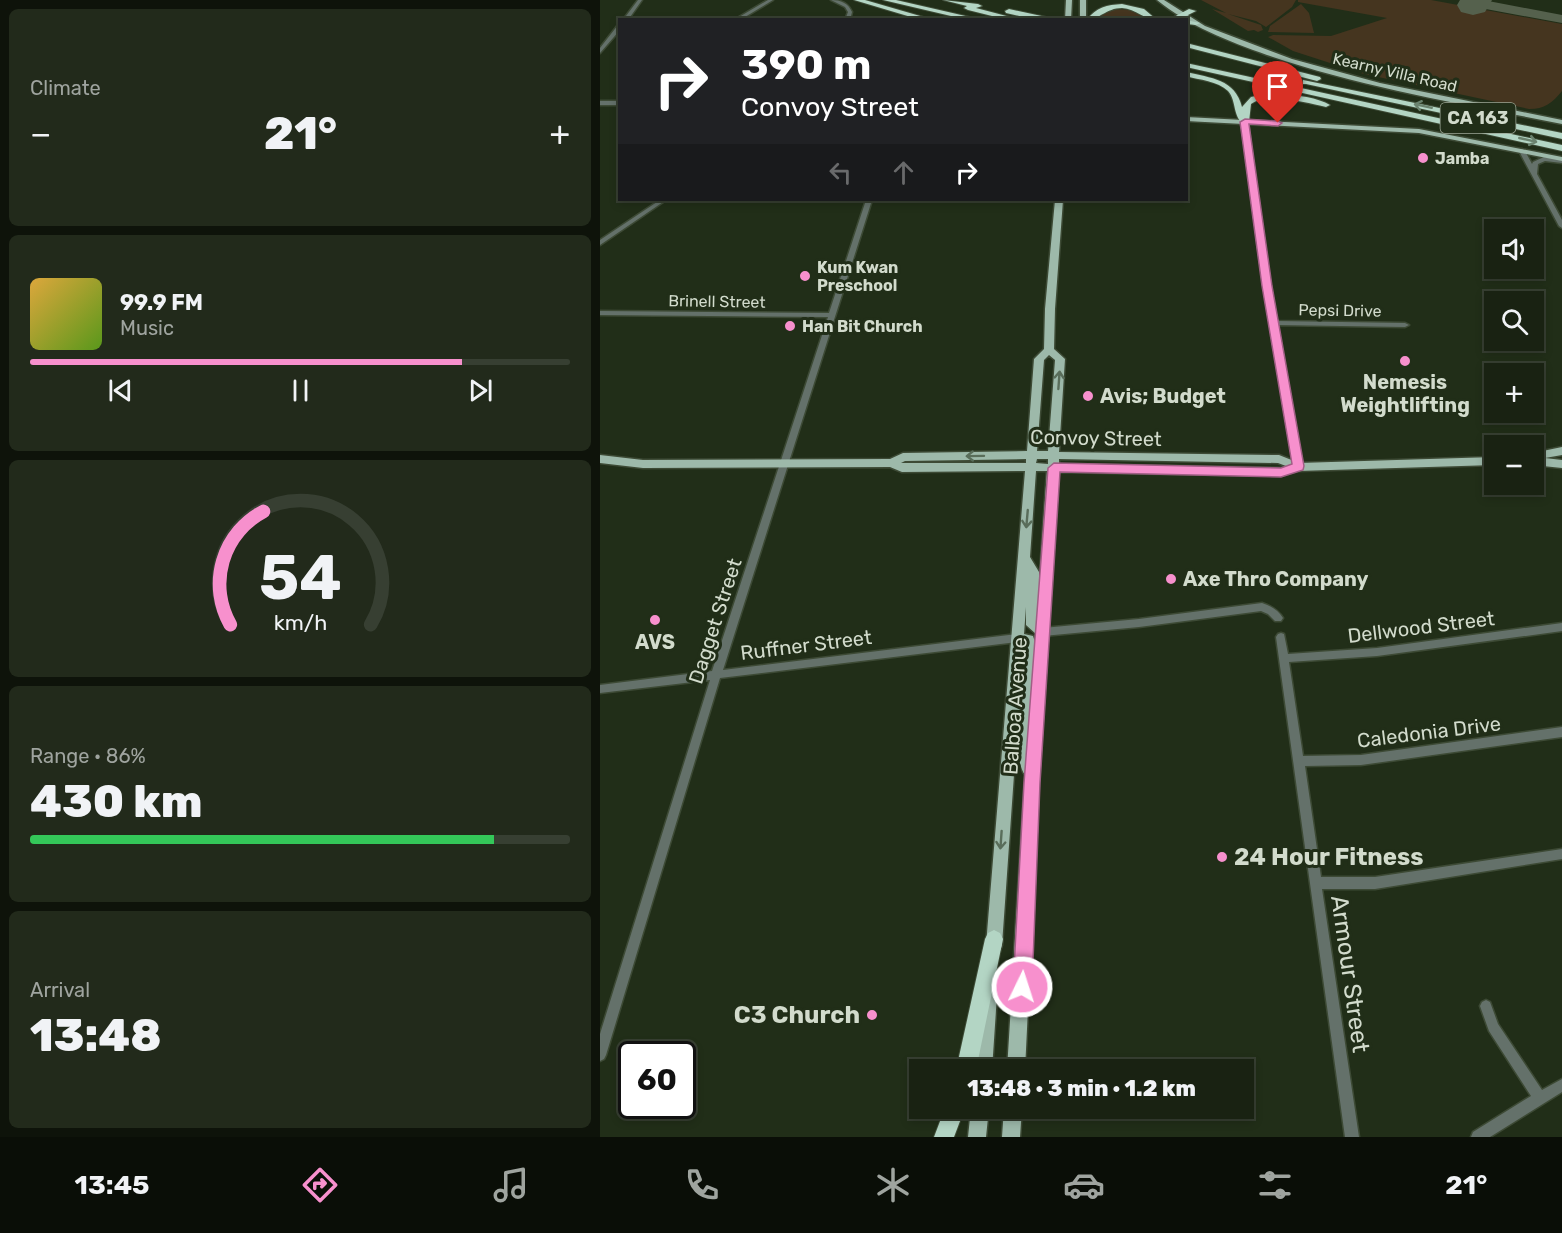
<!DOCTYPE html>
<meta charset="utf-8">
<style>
:root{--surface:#192212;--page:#222a1b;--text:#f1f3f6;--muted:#9fa49f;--line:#373f32;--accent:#f790cd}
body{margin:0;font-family:Rubik,sans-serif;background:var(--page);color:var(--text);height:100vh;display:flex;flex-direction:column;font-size:22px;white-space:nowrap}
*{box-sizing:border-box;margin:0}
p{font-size:20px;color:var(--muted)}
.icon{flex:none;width:33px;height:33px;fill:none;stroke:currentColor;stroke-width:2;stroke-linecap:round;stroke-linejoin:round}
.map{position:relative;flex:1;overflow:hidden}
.panel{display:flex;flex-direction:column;gap:9px;padding:9px;background:#0e130a;width:600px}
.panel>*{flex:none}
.guide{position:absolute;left:18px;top:18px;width:570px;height:183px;border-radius:0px;box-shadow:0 3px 9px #0003,0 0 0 2px var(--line);background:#202124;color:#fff;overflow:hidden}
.buttons{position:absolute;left:884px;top:219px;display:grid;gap:12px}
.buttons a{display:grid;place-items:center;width:60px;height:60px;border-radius:0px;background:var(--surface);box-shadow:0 3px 9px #0003,0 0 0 2px var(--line);font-size:30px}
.speed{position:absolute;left:18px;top:1041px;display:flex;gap:12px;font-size:30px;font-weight:700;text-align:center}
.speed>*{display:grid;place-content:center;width:78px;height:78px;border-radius:50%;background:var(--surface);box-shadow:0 3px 9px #0003,0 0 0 2px var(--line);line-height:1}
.speed .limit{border:3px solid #111;border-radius:9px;background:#fff;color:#111}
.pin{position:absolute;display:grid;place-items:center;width:51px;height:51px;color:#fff;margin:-62px -26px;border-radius:50% 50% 50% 0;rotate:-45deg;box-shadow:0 0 6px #0007}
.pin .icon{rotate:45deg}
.me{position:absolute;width:66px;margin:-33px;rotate:4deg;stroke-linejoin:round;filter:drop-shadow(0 0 4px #0008)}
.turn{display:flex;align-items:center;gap:21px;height:126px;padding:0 24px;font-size:27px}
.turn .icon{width:78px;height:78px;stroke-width:2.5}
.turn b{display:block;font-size:42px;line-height:51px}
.lanes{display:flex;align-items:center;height:57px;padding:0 24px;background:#0003;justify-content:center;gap:30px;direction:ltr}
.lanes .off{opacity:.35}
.big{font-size:45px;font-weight:800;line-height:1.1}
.panel .widget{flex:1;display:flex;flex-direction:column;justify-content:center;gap:9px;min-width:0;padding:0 21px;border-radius:9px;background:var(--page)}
.panel .dial{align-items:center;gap:0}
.dial svg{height:156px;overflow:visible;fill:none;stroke:var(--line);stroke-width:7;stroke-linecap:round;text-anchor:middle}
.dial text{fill:var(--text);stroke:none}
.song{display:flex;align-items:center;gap:18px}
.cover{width:72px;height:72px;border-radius:9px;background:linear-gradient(135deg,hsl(40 70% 55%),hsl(90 70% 35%))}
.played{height:6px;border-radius:3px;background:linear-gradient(90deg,var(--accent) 80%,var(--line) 80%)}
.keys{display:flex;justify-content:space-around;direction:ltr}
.heat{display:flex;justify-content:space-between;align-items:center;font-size:33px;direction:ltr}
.charge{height:9px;border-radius:4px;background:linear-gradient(90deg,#34c759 86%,var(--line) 0)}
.trip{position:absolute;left:309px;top:1059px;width:345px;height:60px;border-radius:0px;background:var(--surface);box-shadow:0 3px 9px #0003,0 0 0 2px var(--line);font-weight:800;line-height:60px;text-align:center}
.tabs{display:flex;height:96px;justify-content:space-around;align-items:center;background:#0a0e07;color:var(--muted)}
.tabs .icon{width:42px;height:42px}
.tabs .active{color:var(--accent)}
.tabs b{font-size:27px;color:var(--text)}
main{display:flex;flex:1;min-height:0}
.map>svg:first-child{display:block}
.green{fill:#45351f}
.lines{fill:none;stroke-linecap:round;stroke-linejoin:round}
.taxiway{fill:#55614d;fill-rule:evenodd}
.runway{fill:#55614d;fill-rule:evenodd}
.minor-casing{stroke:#3d4a35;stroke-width:3}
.major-casing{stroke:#3d4a35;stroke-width:3}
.highway-casing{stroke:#3d4a35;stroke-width:2}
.minor{fill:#64716a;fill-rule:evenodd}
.major{fill:#9db9aa;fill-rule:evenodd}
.highway{fill:#b3d5c4;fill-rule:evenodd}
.oneway{stroke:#6a826e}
.oneway2{stroke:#596d5a}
.route{fill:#f790cd;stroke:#a15e85;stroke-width:1.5}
.poi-dot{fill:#f790cd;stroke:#212e18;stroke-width:2}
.labels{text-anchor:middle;stroke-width:6;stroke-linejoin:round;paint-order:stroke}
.far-street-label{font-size:16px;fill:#d2dbcc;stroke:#212e18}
.far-poi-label{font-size:16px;font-weight:bold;fill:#d2dbcc;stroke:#212e18;text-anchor:start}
.shield{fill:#212e18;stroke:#9da796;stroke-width:1.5}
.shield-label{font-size:18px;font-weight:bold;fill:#d2dbcc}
.poi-label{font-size:20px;font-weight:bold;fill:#d2dbcc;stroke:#212e18}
.street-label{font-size:20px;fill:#d2dbcc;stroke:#212e18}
.near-poi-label{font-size:24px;font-weight:bold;fill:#d2dbcc;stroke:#212e18;text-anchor:start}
.near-street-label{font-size:24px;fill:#d2dbcc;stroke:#212e18}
</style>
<main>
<section class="panel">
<div class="widget"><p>Climate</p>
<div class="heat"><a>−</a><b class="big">21°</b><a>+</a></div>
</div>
<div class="widget">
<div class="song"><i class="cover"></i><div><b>99.9 FM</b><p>Music</p></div></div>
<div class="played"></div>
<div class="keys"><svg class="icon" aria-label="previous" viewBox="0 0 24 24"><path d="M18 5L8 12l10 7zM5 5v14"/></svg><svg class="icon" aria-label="pause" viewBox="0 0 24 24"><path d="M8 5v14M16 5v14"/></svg><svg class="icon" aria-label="next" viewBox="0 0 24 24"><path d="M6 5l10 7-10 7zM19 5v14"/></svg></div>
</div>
<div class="widget dial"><svg viewBox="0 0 100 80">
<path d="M14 69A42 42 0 1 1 86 69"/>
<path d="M14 69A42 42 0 0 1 31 11" stroke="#f790cd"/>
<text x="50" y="56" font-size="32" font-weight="700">54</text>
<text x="50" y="72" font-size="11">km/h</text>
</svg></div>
<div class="widget"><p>Range · 86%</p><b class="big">430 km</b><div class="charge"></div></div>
<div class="widget"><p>Arrival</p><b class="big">13:48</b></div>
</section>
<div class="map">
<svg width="962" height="1137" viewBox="0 0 962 1137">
<rect width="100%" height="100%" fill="#212e18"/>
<path class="green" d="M 601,0 L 696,0 L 692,7 L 666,27 L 656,21 L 628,14 L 661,25 L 663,30 L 658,32 L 654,30 L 648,31 L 612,9 L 626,13 Z
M 698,0 L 831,0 L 962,24 L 962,91 C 952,103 945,109 929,109 L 764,74 L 693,51 L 668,37 L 673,35 L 731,36 L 787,18 L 698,2 Z
M 701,4 L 709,13 L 714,33 L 668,32 L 670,26 Z
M 512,9 L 535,10 L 549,18 L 493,20 L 496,14 Z"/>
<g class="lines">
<path class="taxiway" d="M 869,0 L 883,0 L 962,15 L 962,23 L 875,7 Z"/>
<path class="runway" d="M 860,0 L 892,0 L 885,12 L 873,15 L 861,12 L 857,5 Z"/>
<g class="minor-casing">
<path id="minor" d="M 38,0 L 42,0 L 28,20 L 23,20 Z
M 168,0 L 173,0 L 140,20 L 134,20 Z
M 231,0 C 241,0 248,3 252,12 L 250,20 L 245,20 L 248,12 L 245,7 Z
M 18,25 L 20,25 L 20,30 L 0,53 L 0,48 Z
M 0,101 L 20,101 L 20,105 L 0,105 Z
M 645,120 L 648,122 L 665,256 L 677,321 L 805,323 L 809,325 L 805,327 L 677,325 L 702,467 L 698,470 L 694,467 L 659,256 L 642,122 Z
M 922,149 L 925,151 L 932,164 L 933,162 L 944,157 L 962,159 L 962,163 L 945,161 L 938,164 L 937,174 L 962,220 L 962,228 L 959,226 L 919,151 Z
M 60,200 L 66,200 L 0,245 L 0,240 Z
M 266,200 L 272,200 L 123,670 L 417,634 L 420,635 L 422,638 L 420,641 L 417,642 L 120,678 L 6,1055 L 4,1059 L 0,1061 L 0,1034 L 110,680 L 0,693 L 0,685 L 112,671 L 228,317 L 0,315 L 0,311 L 229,313 Z
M 662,603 C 671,606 678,610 683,618 L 681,621 L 675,621 L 668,614 L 661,611 L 539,627 L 443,636 L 440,635 L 438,632 L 440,629 L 443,628 L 539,619 Z
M 962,623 L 962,631 L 777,656 L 689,662 L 703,756 L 761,755 L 962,727 L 962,737 L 761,765 L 705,766 L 721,877 L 775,877 L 962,849 L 962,859 L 775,889 L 722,889 L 759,1137 L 745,1137 L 676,637 L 678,634 L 681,633 L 684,634 L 688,654 L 777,648 Z
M 886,1000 L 890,1002 L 898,1024 L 942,1090 L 962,1079 L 962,1092 L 890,1137 L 871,1137 L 873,1132 L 931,1096 L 889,1031 L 880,1006 L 882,1002 Z"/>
</g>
<g class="major-casing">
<path id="major" d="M 466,0 L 472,0 L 471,20 L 465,20 Z
M 480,0 L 486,0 L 486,20 L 480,20 Z
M 557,0 L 564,0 L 605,26 L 692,59 L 780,83 L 962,120 L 962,124 C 863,104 763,88 667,55 C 628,41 589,26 557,0 Z
M 586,117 L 819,129 L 962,157 L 962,161 L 819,133 L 586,121 Z
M 455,200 L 463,200 L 455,309 L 454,349 L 465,359 L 459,452 L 679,455 L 699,463 L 894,457 L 894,465 L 698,471 L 681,476 L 458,472 L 439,783 L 425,1070 L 407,1070 L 425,775 C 409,754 424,676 423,647 L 402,945 L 400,951 L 394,953 L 388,951 L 386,945 L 425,471 L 302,472 L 290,467 L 43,468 L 0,463 L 0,455 L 43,460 L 290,459 L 303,453 L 427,451 L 434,359 L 444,349 L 445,309 ZM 449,355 L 455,360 L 448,451 L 437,451 L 444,360 ZM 426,459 L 426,463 L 301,463 L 305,461 ZM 437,459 L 448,459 L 448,464 L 436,463 ZM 459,459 L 678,463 L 686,466 L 681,468 L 459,464 ZM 436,471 L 447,471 L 439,588 L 439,572 L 430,557 ZM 426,607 L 426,625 L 436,634 L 435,642 L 433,636 L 424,634 Z
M 962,447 L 962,455 L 945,458 L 962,460 L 962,468 L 933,465 L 933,453 Z
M 389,987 L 395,989 L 397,995 L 392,1070 L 374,1070 L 381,995 L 383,989 Z
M 371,1108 L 389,1108 L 386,1137 L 368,1137 Z
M 404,1108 L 422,1108 L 420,1137 L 402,1137 Z"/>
</g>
<g class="highway-casing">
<path id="highway" d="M 254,0 L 265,0 L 334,20 L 321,20 Z
M 283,0 L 296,0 L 383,20 L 368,20 Z
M 343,0 L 378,4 L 382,6 L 376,8 L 422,20 L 408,20 L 368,10 L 364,8 L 367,6 Z
M 522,4 L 544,9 L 557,20 C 545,20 536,9 522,8 C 506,8 499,20 487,20 C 496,7 507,5 522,4 Z
M 409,9 L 451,18 L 451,20 L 437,20 L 406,13 L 405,11 Z
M 589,9 L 596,11 L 578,20 L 568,20 Z
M 586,20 L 600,23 L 596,25 L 586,24 Z
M 586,43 L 720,77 L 721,79 L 717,81 L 586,47 Z
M 586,63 L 962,145 L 962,151 L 586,67 Z
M 586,72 C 611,78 635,79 642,107 L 651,97 C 671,92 713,94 730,105 L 726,107 C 707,103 668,92 651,104 L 649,122 L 645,125 C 632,118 637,101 628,91 C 618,81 599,80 586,76 Z
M 703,80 L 962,133 L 962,139 L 706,84 L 703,84 Z
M 394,930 L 400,933 L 403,939 L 376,1070 L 356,1070 L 385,939 L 388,933 Z
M 345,1108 L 365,1108 L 354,1137 L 334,1137 Z"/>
</g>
<use href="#minor" class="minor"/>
<use href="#major" class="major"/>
<use href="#highway" class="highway"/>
</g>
<defs><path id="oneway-shaft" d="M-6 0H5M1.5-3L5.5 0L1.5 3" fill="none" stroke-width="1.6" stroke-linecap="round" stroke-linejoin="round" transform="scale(1.5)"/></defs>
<g class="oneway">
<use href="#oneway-shaft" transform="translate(823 106) rotate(-168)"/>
<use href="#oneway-shaft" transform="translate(928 140) rotate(13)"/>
</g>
<g class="oneway2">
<use href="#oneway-shaft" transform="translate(459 380) rotate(-86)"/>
<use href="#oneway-shaft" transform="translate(375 456) rotate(179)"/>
<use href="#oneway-shaft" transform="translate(427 519) rotate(95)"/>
<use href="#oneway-shaft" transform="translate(401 840) rotate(94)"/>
</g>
<path class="route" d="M 645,119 L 678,121 L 682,123 L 678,126 L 649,124 L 672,286 L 704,466 L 703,470 L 681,477 L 460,472 L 440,783 L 432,987 L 429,994 L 422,997 L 416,994 L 413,987 L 424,783 L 448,468 L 454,463 L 681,468 L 692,464 L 662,286 L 640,122 Z"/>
<g class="poi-dot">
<circle cx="823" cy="158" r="6"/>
<circle cx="205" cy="276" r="6"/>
<circle cx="190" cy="326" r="6"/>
<circle cx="805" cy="361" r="6"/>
<circle cx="488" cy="396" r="6"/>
<circle cx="571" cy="579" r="6"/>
<circle cx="55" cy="620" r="6"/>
<circle cx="622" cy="857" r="6"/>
<circle cx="272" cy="1015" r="6"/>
</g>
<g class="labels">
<g class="far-street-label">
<text transform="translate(795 72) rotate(13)" y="6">Kearny Villa Road</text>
<text transform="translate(117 301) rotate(1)" y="6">Brinell Street</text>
<text transform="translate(740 310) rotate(1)" y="6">Pepsi Drive</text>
</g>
<g class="far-poi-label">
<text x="835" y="164">Jamba</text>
<text x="217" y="273">Kum Kwan<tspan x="217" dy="18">Preschool</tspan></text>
<text x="202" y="332">Han Bit Church</text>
</g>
<rect class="shield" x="840.5" y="103" width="75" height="30" rx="4.5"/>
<g class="shield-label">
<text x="878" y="124">CA 163</text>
</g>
<g class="poi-label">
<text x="805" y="389">Nemesis<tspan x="805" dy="23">Weightlifting</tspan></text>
<text x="500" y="403" text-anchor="start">Avis; Budget</text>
<text x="583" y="586" text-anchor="start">Axe Thro Company</text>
<text x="55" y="649">AVS</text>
</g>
<g class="street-label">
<text transform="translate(496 438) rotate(1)" y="7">Convoy Street</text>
<text transform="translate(115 621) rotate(-72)" y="7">Dagget Street</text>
<text transform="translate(821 627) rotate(-7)" y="7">Dellwood Street</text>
<text transform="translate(206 645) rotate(-7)" y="7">Ruffner Street</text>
<text transform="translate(415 706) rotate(-86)" y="7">Balboa Avenue</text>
<text transform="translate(829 732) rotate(-7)" y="7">Caledonia Drive</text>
</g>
<g class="near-poi-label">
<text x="634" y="865">24 Hour Fitness</text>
<text x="260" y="1023" text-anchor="end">C3 Church</text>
</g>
<g class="near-street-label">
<text transform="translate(750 974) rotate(82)" y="8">Armour Street</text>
</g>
</g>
</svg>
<div class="buttons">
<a><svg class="icon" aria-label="sound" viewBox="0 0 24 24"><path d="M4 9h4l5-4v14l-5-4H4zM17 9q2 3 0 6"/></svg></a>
<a><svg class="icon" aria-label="search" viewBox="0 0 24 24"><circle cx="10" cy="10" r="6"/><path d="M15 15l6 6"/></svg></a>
<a>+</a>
<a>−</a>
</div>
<div class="speed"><div class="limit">60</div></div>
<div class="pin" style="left:678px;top:123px;background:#d93025"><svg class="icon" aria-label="arrive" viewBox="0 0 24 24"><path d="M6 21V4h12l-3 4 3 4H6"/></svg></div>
<svg class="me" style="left:422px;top:987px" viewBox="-20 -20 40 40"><circle r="17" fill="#f790cd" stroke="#fff" stroke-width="3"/><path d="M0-11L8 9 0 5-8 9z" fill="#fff"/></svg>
<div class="trip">13:48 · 3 min · 1.2 km</div>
<div class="guide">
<div class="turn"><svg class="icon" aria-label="right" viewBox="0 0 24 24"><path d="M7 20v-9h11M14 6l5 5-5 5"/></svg><div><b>390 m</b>Convoy Street</div></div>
<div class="lanes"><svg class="icon off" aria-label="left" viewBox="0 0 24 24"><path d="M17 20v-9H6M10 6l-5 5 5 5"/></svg><svg class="icon off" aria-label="ahead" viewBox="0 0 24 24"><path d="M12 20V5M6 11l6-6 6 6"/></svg><svg class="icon" aria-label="right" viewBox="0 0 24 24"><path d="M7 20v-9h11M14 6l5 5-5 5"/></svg></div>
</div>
</div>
</main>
<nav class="tabs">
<b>13:45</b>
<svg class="icon active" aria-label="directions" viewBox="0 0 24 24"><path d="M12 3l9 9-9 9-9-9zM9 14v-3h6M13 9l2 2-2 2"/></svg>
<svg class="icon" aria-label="music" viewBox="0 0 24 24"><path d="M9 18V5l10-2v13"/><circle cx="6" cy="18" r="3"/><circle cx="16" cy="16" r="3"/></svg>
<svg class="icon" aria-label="phone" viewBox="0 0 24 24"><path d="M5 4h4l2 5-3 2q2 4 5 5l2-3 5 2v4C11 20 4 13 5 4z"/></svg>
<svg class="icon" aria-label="climate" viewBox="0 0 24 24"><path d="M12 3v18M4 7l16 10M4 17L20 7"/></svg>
<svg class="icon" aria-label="car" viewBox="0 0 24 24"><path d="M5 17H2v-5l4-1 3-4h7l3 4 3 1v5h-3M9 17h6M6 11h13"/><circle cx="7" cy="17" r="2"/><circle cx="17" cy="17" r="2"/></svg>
<svg class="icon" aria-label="filters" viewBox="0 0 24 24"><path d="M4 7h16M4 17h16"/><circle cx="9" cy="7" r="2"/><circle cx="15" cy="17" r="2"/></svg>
<b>21°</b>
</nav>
